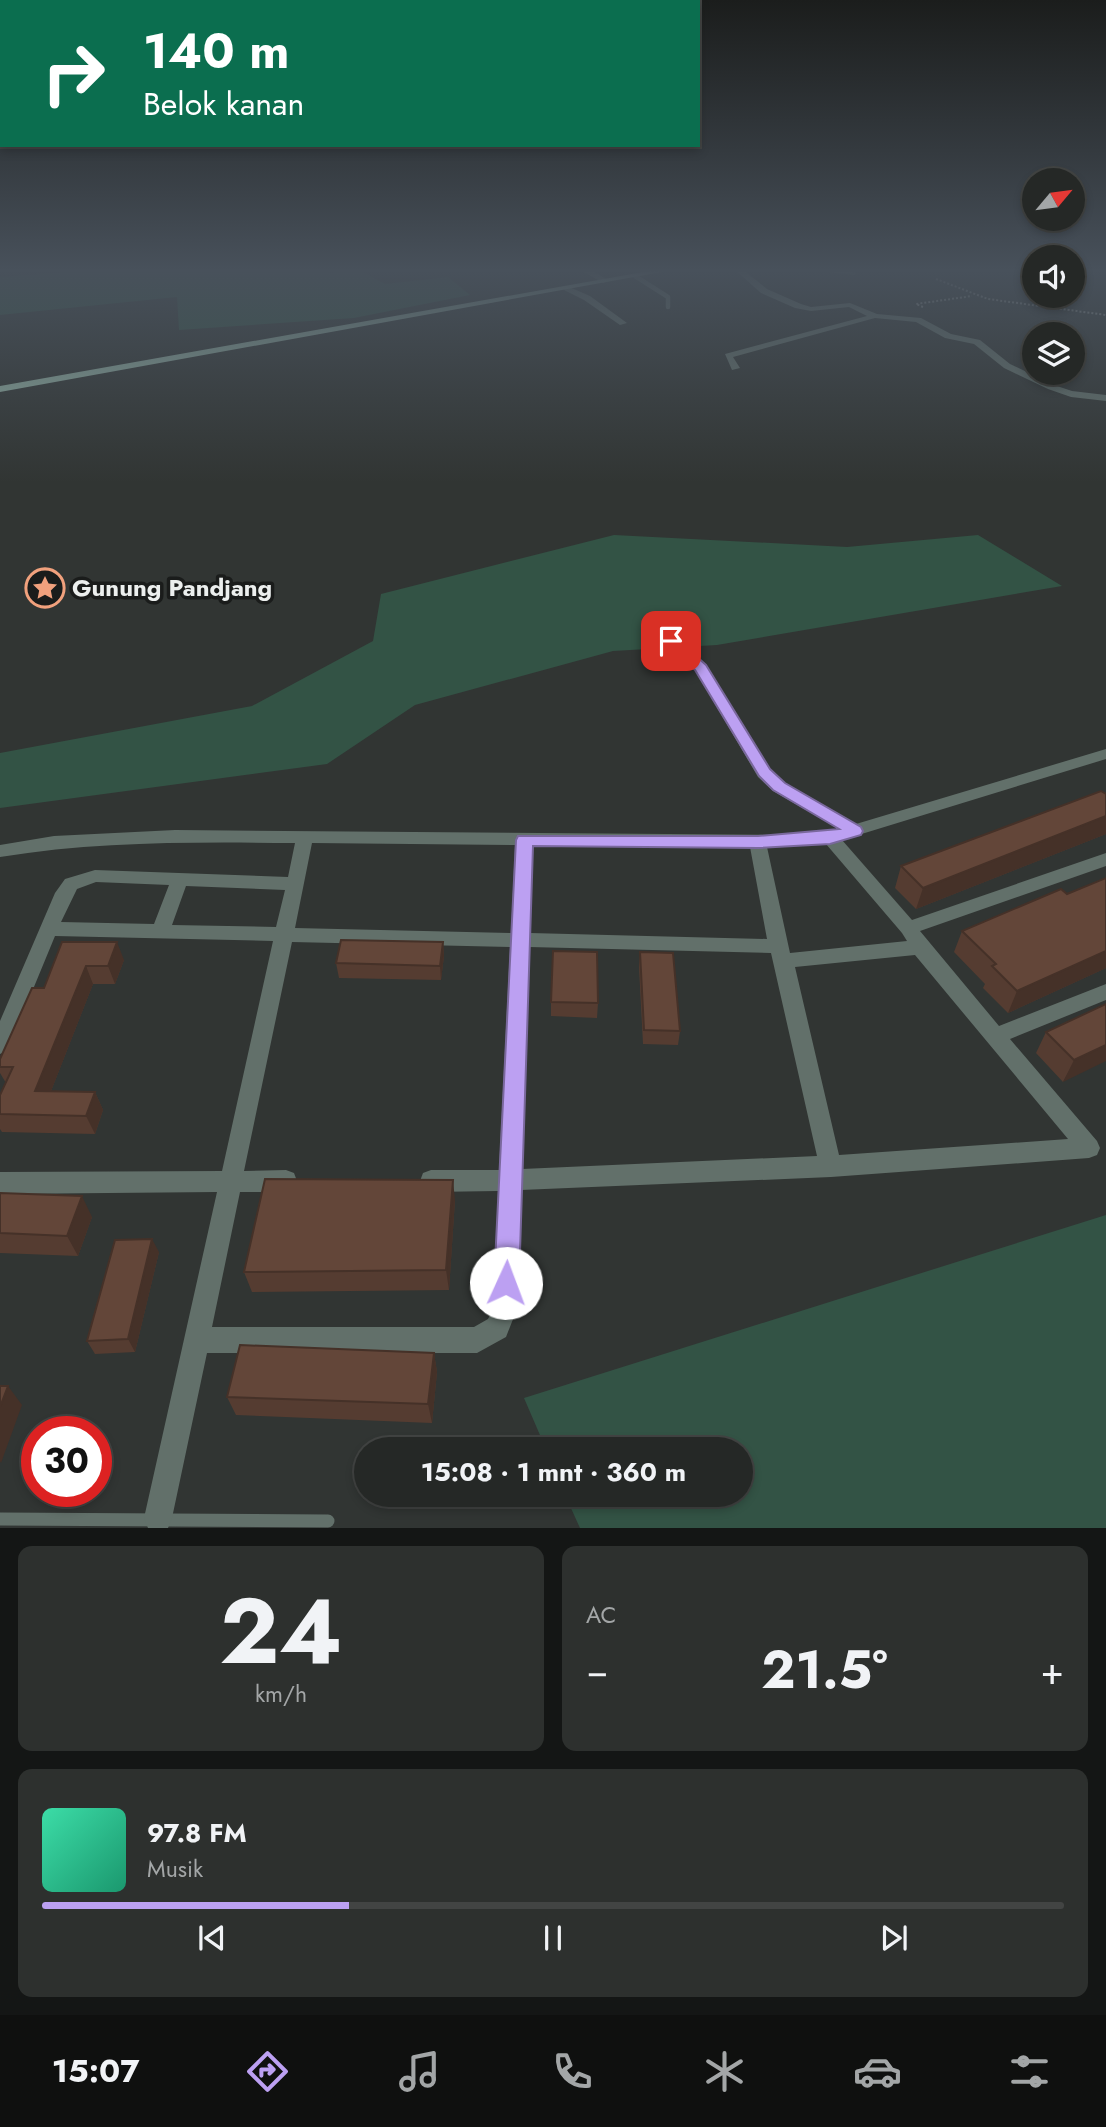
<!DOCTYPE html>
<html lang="id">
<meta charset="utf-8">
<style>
:root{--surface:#252826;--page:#2d302e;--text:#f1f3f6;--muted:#a3a6a7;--line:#424443;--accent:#bca0f2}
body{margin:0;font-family:Jost,sans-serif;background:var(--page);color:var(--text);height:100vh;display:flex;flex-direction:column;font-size:26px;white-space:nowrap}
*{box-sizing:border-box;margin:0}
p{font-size:23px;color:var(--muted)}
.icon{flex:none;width:38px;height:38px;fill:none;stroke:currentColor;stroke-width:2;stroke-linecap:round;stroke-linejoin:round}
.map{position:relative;height:1528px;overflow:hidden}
.panel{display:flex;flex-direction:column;gap:18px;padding:18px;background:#141615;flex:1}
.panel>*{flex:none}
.guide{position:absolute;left:0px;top:0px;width:700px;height:147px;box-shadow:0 4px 10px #0003,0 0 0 2px var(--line);background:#0b6e4f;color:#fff;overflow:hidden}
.needle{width:46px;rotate:61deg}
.controls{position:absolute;left:1022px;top:168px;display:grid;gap:14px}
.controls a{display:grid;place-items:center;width:63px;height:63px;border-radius:50%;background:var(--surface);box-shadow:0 4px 10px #0003,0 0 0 2px var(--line);font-size:35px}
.speed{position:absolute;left:21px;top:1416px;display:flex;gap:14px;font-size:35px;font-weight:700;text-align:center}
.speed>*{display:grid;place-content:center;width:91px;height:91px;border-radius:50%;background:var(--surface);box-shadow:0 4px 10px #0003,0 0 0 2px var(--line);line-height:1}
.speed .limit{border:10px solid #d22;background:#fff;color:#111}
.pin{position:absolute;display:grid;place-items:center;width:60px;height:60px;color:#fff;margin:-30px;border-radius:14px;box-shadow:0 4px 10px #0006}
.me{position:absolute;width:77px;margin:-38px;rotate:2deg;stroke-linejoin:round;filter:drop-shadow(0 0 5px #0008)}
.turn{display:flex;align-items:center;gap:24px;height:147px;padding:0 28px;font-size:32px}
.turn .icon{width:91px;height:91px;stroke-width:2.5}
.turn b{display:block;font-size:49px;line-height:60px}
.big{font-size:52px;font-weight:700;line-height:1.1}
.panel .widget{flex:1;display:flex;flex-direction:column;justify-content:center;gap:10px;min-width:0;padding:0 24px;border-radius:14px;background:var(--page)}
.panel .dial{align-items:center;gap:0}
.dial b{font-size:91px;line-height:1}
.song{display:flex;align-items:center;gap:21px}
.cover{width:84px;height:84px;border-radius:10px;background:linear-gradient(135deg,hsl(160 70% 55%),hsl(160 70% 35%))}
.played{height:7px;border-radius:4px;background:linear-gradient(90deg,var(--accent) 30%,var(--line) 30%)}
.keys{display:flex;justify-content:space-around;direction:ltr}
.heat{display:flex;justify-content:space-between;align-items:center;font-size:38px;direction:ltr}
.panel .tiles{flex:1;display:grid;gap:18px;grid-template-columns:1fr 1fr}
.widget:last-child{grid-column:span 2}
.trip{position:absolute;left:354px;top:1437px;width:399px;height:70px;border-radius:35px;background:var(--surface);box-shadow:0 4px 10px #0003,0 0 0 2px var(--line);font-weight:700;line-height:70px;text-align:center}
.tabs{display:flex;height:112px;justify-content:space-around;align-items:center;background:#0f100f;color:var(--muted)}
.tabs .icon{width:49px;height:49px}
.tabs .current{color:var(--accent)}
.tabs b{font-size:32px;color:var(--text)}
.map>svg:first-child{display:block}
.green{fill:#335345}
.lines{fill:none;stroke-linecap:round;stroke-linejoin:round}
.path{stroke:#909492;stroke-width:2;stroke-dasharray:2 2;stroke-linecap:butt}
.service-far1{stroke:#62706a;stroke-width:4.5}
.service{stroke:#62706a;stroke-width:13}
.minor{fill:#62706a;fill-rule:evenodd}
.primary{fill:#8eac9e;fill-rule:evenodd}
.wall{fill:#553c31}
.shaded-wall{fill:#453128}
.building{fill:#634639;stroke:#453128;stroke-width:2}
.route{fill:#bca0f2;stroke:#7a689d;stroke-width:2}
.labels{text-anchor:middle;stroke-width:7;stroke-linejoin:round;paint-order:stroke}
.poi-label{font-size:24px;font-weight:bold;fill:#ecefee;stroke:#1a1c1b;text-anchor:start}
</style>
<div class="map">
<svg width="1106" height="1529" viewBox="0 0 1106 1529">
<rect width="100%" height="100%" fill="#313533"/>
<path class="green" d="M 108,269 L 327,269 L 330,273 L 358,269 L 385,284 L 448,277 L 470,295 L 354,318 L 179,330 L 177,297 L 0,315 L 0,277 Z
M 614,535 L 847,547 L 978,535 L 1062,586 L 717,645 L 613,651 L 415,705 L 327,764 L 0,808 L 0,753 L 252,706 L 373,641 L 381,594 Z
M 1106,1215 L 1106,1528 L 580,1528 L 565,1495 L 740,1494 L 740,1449 L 546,1449 L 524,1398 Z"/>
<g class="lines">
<path class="path" d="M 936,279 L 988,299 L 1106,315
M 923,307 L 916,304 L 972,296"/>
<path class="service-far1" d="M 635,276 L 668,297 L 668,307"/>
<path class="service" d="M 0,1519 L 328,1521"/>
<path class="minor" d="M 579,269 L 589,269 L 610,281 L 603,283 Z
M 734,269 L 742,269 L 767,289 L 801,304 L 811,307 L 850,303 L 877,314 L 921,318 L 951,334 L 980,340 L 1010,364 L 1054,385 L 1072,391 L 1106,395 L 1106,401 L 1071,397 L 1048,389 L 1004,368 L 974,344 L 945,338 L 916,322 L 875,318 L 733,357 L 740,368 L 732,370 L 725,354 L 867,316 L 849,307 L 811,311 L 795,308 L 761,293 Z
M 801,269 L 832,269 L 858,273 L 854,275 Z
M 567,286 L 590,296 L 627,323 L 620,325 L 584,300 L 564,290 Z
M 671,637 L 676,638 L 706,665 L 770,770 L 785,783 L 856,824 L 1106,749 L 1106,759 L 842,840 L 912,920 L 1106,853 L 1106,866 L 920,931 L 999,1026 L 1106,984 L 1106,1000 L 1010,1039 L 1097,1141 L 1100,1148 L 1097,1155 L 1089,1158 L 831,1177 L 521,1190 L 517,1309 L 506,1337 L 477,1353 L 207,1353 L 172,1518 L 168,1528 L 148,1528 L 144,1518 L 217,1192 L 0,1194 L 0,1172 L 222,1171 L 273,941 L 55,936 L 10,1045 L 7,1051 L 0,1054 L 0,1021 L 55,893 L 65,879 L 95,870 L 288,877 L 295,843 C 196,842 98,841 0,857 L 0,845 L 54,836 L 175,830 L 801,835 L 839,829 L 773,791 L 758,777 L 695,670 L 664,641 ZM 312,843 L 515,845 L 511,933 L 295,928 ZM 826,844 L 902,933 L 907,941 L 790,953 L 767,847 ZM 532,845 L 750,847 L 767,939 L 530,933 ZM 96,882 L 169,885 L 154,924 L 61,922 L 77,889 ZM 186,886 L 285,890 L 276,927 L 172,925 ZM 292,942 L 510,947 L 499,1170 L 431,1170 L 423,1173 L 420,1181 L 423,1189 L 431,1192 L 498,1191 L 493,1309 L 488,1319 L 474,1327 L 212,1327 L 240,1192 L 286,1192 L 294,1189 L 297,1181 L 294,1173 L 286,1170 L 244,1171 ZM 529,947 L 771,953 L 817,1156 L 522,1169 ZM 915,955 L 1068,1139 L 839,1155 L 795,967 Z"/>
<path class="primary" d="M 660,269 L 678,269 L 0,392 L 0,386 Z"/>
</g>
<path class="wall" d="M 1106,794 L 1106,834 L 916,909 L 895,888 L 901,866 Z
M 1106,878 L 1106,968 L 1008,1013 L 983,988 L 985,984 L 954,952 L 962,931 L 1067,894 Z
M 62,942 L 124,960 L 115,984 L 93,984 L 51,1091 L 95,1092 L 103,1110 L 95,1134 L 2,1132 L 0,1129 L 0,1095 L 6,1083 L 0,1073 L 0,1059 L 44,988 Z
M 443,942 L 444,956 L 441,980 L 339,978 L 336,963 Z
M 640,952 L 680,1031 L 678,1045 L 643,1044 L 639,967 Z
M 551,1002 L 598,1003 L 597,1018 L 551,1016 Z
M 1106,1004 L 1063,1082 L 1036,1053 L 1046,1032 Z
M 0,1193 L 92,1217 L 78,1256 L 0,1253 Z
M 455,1200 L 449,1290 L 252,1292 L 244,1272 Z
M 159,1252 L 135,1352 L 95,1354 L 87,1341 Z
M 434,1353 L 437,1372 L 432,1423 L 236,1415 L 227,1397 Z"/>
<path class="shaded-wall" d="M 1106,816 L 1106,834 L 916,909 L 923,888 Z
M 117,942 L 124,960 L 115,984 L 108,966 Z
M 443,942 L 444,956 L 441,980 L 440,966 Z
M 1106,951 L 1106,968 L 1008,1013 L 1017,991 Z
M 86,966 L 93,984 L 44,1109 L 35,1091 Z
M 1106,1045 L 1106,1061 L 1063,1082 L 1074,1060 Z
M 95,1092 L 103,1110 L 95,1134 L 86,1116 Z
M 453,1180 L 455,1200 L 449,1290 L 446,1270 Z
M 82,1196 L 92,1217 L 78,1256 L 67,1236 Z
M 152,1239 L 159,1252 L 135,1352 L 128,1339 Z
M 434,1353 L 437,1372 L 432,1423 L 428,1404 Z
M 8,1386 L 22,1405 L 1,1463 L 0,1461 L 0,1407 Z"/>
<path class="building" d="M 1101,791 L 1106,794 L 1106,816 L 923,888 L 901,866 Z
M 1106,878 L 1106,951 L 1017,991 L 992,966 L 996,964 L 962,931 L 1061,889 L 1067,894 Z
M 341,940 L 443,942 L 440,966 L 336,963 Z
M 62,942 L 117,942 L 108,966 L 86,966 L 35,1091 L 95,1092 L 86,1116 L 0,1114 L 0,1095 L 13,1067 L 0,1067 L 0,1059 L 32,988 L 44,988 Z
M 553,951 L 597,952 L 598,1003 L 551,1002 Z
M 640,952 L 673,953 L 680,1031 L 644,1030 Z
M 1106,1004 L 1106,1045 L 1074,1060 L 1046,1032 Z
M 265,1179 L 453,1180 L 446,1270 L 244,1272 Z
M 0,1193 L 82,1196 L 67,1236 L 0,1233 Z
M 152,1239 L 128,1339 L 87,1341 L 115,1240 Z
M 240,1345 L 434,1353 L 428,1404 L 227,1397 Z
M 0,1386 L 8,1386 L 0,1407 Z"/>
<linearGradient id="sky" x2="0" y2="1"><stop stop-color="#1b1d1c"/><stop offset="0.56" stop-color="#48515b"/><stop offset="1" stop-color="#48515b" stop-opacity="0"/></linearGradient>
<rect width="1106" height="483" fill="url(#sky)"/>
<path class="route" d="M 671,637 L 676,638 L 706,665 L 770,769 L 785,783 L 861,827 L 863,831 L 861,835 L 830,844 L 758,848 L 533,846 L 519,1283 L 515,1292 L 506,1296 L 498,1292 L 494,1283 L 516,840 L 518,836 L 758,836 L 839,829 L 773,790 L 759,776 L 695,670 L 664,641 Z"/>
<defs>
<g id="sight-ring" transform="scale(2.0125)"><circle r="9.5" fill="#1a1c1b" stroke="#f1a17d" stroke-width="1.5"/><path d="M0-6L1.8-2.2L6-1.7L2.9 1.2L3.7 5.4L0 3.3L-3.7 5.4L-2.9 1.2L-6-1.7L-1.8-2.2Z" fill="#f1a17d"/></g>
</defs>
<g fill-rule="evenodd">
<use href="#sight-ring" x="45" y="588"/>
</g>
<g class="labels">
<g class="poi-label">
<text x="72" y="596">Gunung Pandjang</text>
</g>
</g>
</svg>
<div class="controls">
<a><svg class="needle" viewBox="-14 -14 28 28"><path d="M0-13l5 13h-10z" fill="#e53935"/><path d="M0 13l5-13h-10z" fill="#a3a6a7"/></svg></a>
<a><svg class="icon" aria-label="sound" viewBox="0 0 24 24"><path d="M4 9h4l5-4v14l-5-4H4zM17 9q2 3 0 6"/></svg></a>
<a><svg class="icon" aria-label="layers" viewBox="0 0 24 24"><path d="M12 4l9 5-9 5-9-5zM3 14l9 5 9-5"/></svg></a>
</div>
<div class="speed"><div class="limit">30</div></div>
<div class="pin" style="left:671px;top:641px;background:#d93025"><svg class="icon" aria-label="arrive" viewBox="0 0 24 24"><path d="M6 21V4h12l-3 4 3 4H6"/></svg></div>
<svg class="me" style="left:506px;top:1283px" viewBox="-20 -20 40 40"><circle r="19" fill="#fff"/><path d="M0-13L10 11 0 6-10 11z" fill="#bca0f2"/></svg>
<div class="trip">15:08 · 1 mnt · 360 m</div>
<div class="guide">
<div class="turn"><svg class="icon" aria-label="right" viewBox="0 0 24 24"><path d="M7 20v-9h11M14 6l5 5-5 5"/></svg><div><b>140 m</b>Belok kanan</div></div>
</div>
</div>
<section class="panel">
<div class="tiles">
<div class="widget dial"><b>24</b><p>km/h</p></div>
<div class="widget"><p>AC</p>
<div class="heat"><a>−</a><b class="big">21.5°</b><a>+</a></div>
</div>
<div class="widget">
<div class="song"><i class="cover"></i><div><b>97.8 FM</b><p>Musik</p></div></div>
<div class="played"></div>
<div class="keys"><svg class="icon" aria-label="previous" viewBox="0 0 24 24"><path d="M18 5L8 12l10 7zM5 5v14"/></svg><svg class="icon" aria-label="pause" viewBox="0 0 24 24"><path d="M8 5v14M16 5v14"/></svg><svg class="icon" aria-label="next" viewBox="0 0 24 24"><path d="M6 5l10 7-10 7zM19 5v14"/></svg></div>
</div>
</div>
</section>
<nav class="tabs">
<b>15:07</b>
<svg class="icon current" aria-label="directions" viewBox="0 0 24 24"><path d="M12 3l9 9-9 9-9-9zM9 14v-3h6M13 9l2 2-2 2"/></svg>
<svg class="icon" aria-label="music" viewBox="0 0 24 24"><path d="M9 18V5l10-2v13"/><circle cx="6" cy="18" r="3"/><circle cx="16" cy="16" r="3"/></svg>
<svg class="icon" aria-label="phone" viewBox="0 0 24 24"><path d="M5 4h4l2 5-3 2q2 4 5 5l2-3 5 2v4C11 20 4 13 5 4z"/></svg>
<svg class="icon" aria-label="climate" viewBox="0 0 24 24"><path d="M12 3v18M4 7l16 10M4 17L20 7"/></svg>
<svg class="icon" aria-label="car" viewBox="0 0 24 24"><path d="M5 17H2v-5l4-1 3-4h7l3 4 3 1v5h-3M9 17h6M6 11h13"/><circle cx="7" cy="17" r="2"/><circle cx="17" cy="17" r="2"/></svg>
<svg class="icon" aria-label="filters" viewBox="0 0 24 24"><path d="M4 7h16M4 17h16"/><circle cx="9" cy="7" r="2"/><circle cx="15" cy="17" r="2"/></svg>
</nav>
